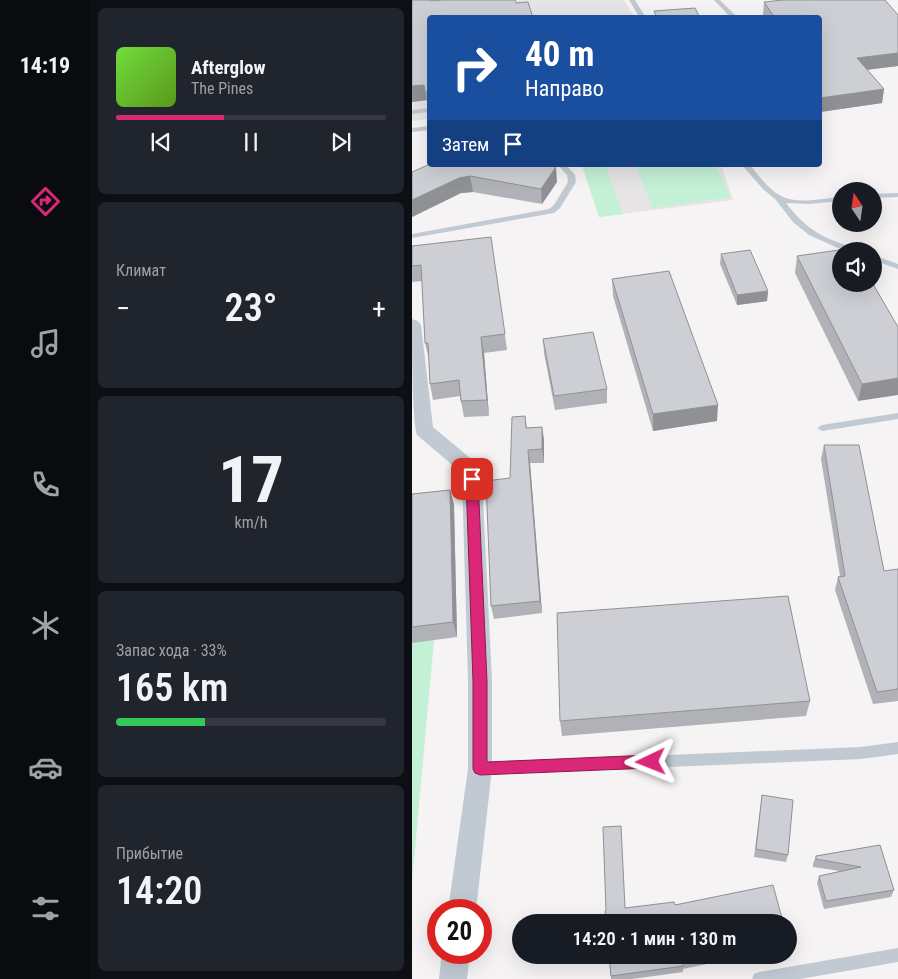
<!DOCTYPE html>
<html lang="ru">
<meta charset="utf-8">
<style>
:root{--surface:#171b24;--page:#20242c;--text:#f1f3f6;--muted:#9ea1a6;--line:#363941;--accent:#db2777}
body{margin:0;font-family:"Roboto Condensed",sans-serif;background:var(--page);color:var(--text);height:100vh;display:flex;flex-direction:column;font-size:19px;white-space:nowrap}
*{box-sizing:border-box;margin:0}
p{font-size:16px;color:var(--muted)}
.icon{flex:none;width:28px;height:28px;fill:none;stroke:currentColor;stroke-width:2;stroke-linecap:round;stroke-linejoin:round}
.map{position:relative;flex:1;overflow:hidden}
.side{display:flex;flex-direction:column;gap:8px;padding:8px;background:#0d0f14;width:322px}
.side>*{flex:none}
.banner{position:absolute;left:15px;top:15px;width:395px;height:152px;border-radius:5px;box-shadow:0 5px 20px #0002;background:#1a4fa0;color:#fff;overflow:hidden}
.needle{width:32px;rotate:347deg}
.controls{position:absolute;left:420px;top:182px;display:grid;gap:10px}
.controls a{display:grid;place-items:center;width:50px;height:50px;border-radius:50%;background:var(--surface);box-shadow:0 5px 20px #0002;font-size:25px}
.speed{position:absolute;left:15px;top:899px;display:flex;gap:10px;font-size:25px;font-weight:700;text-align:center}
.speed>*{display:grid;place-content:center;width:65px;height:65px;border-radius:50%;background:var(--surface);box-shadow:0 5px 20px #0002;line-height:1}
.speed .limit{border:8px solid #d22;background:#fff;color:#111}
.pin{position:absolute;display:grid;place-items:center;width:42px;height:42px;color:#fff;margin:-21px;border-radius:10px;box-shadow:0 2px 8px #0006}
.me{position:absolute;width:55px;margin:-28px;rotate:268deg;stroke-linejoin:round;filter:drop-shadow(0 0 4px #0008)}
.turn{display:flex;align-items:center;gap:18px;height:105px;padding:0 15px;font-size:22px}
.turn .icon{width:65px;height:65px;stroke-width:2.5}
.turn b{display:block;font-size:35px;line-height:42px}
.then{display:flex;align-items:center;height:48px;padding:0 15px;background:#0003;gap:10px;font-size:19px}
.big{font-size:38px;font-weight:600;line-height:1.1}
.side .widget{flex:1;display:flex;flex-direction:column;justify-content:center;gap:8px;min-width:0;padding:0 18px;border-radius:8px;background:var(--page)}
.side .dial{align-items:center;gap:0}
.dial b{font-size:65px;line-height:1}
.song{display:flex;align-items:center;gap:15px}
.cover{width:60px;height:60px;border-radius:8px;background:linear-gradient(135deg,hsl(100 70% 55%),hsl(90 70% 35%))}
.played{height:5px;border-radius:2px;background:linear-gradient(90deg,var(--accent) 40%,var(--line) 40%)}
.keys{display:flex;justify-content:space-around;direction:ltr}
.heat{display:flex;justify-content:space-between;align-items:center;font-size:28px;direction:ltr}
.charge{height:8px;border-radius:4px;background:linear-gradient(90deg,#34c759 33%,var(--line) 0)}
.trip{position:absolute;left:100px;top:914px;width:285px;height:50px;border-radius:25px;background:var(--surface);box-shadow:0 5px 20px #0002;font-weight:600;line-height:50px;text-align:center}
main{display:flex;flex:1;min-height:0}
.tab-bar{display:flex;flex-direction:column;width:90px;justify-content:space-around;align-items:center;background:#090b0e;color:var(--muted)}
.tab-bar .icon{width:35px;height:35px}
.tab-bar .on{color:var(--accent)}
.tab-bar b{font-size:22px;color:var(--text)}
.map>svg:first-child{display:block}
.education{fill:#e6e4e5}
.green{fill:#c3f1d5}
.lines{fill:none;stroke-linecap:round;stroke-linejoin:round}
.service{fill:#c1cad2;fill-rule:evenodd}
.minor{fill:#c1cad2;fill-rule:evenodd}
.wall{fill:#b0b2b7}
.shaded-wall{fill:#909195}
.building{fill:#cdcfd5;stroke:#909195}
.route{fill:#db2777;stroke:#8e194d}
</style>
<main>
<nav class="tab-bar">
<b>14:19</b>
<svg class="icon on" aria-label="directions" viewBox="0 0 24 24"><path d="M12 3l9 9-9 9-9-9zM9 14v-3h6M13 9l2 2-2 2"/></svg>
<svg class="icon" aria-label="music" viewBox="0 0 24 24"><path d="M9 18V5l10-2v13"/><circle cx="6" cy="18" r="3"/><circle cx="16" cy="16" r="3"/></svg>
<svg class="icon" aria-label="phone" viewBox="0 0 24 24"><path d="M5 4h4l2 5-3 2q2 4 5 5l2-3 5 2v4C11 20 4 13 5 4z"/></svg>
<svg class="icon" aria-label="climate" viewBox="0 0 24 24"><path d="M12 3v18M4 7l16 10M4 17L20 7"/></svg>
<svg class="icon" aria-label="car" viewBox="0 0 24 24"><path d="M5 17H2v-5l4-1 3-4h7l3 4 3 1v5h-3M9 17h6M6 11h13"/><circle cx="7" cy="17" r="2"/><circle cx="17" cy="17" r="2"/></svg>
<svg class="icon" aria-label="filters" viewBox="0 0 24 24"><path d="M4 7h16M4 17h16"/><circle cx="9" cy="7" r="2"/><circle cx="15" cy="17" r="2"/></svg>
</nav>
<section class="side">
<div class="widget">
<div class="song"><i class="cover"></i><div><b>Afterglow</b><p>The Pines</p></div></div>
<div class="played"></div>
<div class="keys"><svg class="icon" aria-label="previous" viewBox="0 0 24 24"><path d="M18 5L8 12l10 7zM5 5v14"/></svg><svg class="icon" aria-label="pause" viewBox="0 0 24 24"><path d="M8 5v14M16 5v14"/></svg><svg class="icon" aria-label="next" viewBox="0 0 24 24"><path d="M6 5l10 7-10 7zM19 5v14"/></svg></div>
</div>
<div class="widget"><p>Климат</p>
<div class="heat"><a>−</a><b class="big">23°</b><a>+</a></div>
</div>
<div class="widget dial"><b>17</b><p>km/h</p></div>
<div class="widget"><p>Запас хода · 33%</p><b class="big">165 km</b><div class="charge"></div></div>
<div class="widget"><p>Прибытие</p><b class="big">14:20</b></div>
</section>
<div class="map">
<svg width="486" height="979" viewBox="0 0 486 979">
<rect width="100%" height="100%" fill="#f5f3f3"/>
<path class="education" d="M 0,0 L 212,0 L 222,17 L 18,18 L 17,119 L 0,121 Z
M 170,165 L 309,165 L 321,200 L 187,217 Z"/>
<path class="green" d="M 170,165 L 193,165 L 211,214 L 187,217 Z
M 223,165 L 303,165 L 319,197 L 241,208 Z
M 22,640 L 0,882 L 0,643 Z"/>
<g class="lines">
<path class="service" d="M 217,0 L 223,0 L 234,18 L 228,18 Z
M 302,0 L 308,0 L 326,18 L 319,18 Z
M 18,108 L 18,112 L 0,114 L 0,110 Z
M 18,126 L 18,130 L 0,132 L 0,128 Z
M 146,165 L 154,165 L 163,175 L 164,182 L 148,208 L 142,213 L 0,238 L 0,234 L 137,209 L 142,205 L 156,182 L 155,175 Z
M 330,165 L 338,165 C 347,176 356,189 369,196 C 386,205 411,198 429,197 L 429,201 L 397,204 L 374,203 C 395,231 413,239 446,249 L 447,251 L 435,251 L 426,248 L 397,235 L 381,222 L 364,200 L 351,189 Z
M 486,193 L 486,197 L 461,198 L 461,194 Z
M 461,255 L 486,264 L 486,269 L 461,260 Z
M 486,413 L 486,419 L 410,431 L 405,428 L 410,425 Z
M 486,742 L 486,754 L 449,759 L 68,775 L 64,773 L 62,769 L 64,765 L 68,763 L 449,747 Z
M 486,948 L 486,962 L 388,979 L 340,979 L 342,974 L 347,972 Z"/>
<path class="minor" d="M 0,319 L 6,321 L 9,325 L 21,427 L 58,458 L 70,479 L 80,681 L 80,769 L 64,910 L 36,910 L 56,769 L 56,681 L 50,479 L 44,468 L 5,435 C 0,418 0,343 0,319 Z
M 30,952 L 58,952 L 55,979 L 27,979 Z"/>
</g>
<path class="wall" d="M 371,0 L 473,0 L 486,15 L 486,66 L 455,70 L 472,89 L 470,103 L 408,112 L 408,18 L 352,18 L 351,15 L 352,2 Z
M 18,18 L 18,114 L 15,100 L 0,102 Z
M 0,172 L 145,182 L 130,204 L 61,192 L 49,193 L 0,217 Z
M 79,237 L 95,350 L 72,353 L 77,416 L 52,417 L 48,396 L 21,400 L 18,384 L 17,359 L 13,343 L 10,281 L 0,282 L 0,246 Z
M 309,254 L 356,291 L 355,301 L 325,305 L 308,264 Z
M 385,256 L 486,327 L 446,401 L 383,273 Z
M 200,279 L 305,421 L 241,431 L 201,296 Z
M 131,339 L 195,389 L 195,403 L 143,410 L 132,353 Z
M 113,416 L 115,428 L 130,427 L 132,440 L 132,463 L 118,463 L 130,613 L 82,619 L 79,606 Z
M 412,445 L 472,571 L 486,569 L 486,701 L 461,704 L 423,590 L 426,577 L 428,576 L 409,459 Z
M 38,490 L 42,505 L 45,637 L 0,643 L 0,494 Z
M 398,701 L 394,716 L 150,736 L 148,721 Z
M 350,795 L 376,855 L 374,862 L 342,857 Z
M 468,845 L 482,890 L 479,897 L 412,909 L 405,883 L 407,876 L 428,871 L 401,867 L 401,864 L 404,856 Z
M 197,955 L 338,955 L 271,969 L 271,972 L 220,979 L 199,979 Z"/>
<path class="shaded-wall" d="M 486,53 L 486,66 L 443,71 L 445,58 Z
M 12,85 L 15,100 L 0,102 L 0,86 Z
M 472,89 L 470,103 L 408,112 L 408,98 Z
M 144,167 L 145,182 L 130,204 L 129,189 Z
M 58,176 L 61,192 L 49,193 L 0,217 L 0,200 L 47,178 Z
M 356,291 L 355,301 L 325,305 L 325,295 Z
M 69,337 L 72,353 L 77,416 L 75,400 Z
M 486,378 L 486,395 L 446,401 L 450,384 Z
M 306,405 L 305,421 L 241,431 L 241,414 Z
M 130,427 L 132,440 L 132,463 L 130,449 Z
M 116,450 L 118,463 L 130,613 L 128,601 Z
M 38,490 L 42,505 L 45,637 L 41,622 Z"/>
<path class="building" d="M 0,0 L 18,0 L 18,1 L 31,0 L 103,0 L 104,3 L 116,2 L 121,18 L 18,18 L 18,113 L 15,99 L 17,98 L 17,93 L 13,91 L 12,85 L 0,86 Z
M 371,0 L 473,0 L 486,15 L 486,53 L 445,58 L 472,89 L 408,98 L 408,18 L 363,18 L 352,2 Z
M 283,8 L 288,18 L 245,18 L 242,11 Z
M 18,164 L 18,165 L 134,165 L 144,167 L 129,189 L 58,176 L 47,178 L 0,200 L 0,172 Z
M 79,237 L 93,334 L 69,337 L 75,400 L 49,401 L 47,380 L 18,384 L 16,343 L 13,343 L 9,265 L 0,266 L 0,246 Z
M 441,248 L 443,251 L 429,251 L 429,284 L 461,284 L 486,327 L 486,378 L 450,384 L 385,256 Z
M 338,250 L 356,291 L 325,295 L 309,254 Z
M 257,271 L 306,405 L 241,414 L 200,279 Z
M 181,332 L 195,389 L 142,396 L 131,339 Z
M 113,416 L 114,428 L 130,427 L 130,449 L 116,450 L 128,601 L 79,606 L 74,481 L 98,478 L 100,417 Z
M 412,445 L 447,445 L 472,571 L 486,569 L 486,689 L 465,692 L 426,577 L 433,576 Z
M 38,490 L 41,622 L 0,627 L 0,494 Z
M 376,596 L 398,701 L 148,721 L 145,613 Z
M 350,795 L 381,800 L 376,855 L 344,849 Z
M 209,826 L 213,908 L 262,902 L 263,905 L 361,885 L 371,922 L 194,922 L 193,911 L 194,910 L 191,827 Z
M 468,845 L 482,890 L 414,901 L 407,876 L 449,867 L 404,859 L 404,856 Z
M 197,955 L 310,955 L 271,963 L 271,966 L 199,976 Z"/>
<path class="route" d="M 60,475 L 66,479 L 75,681 L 75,762 L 239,755 L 244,757 L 246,762 L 244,766 L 239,768 L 68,775 L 63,773 L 61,769 L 61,681 L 54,479 Z"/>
</svg>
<div class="controls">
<a><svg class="needle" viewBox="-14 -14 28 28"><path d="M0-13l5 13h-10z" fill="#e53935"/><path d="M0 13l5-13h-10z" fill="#9ea1a6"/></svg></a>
<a><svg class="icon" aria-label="sound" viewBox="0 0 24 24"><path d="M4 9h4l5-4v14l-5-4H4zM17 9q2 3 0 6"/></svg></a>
</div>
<div class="speed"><div class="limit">20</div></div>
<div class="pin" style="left:60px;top:479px;background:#d93025"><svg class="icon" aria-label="arrive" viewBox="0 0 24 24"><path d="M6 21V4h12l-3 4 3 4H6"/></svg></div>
<svg class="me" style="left:239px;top:762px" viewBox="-20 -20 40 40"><path d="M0-17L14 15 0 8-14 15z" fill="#db2777" stroke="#fff" stroke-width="4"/></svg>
<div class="trip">14:20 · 1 мин · 130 m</div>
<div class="banner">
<div class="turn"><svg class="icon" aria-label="right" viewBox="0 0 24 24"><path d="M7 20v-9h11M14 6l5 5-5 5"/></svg><div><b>40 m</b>Направо</div></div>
<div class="then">Затем<svg class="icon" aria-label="arrive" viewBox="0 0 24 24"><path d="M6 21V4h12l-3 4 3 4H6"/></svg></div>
</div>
</div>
</main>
